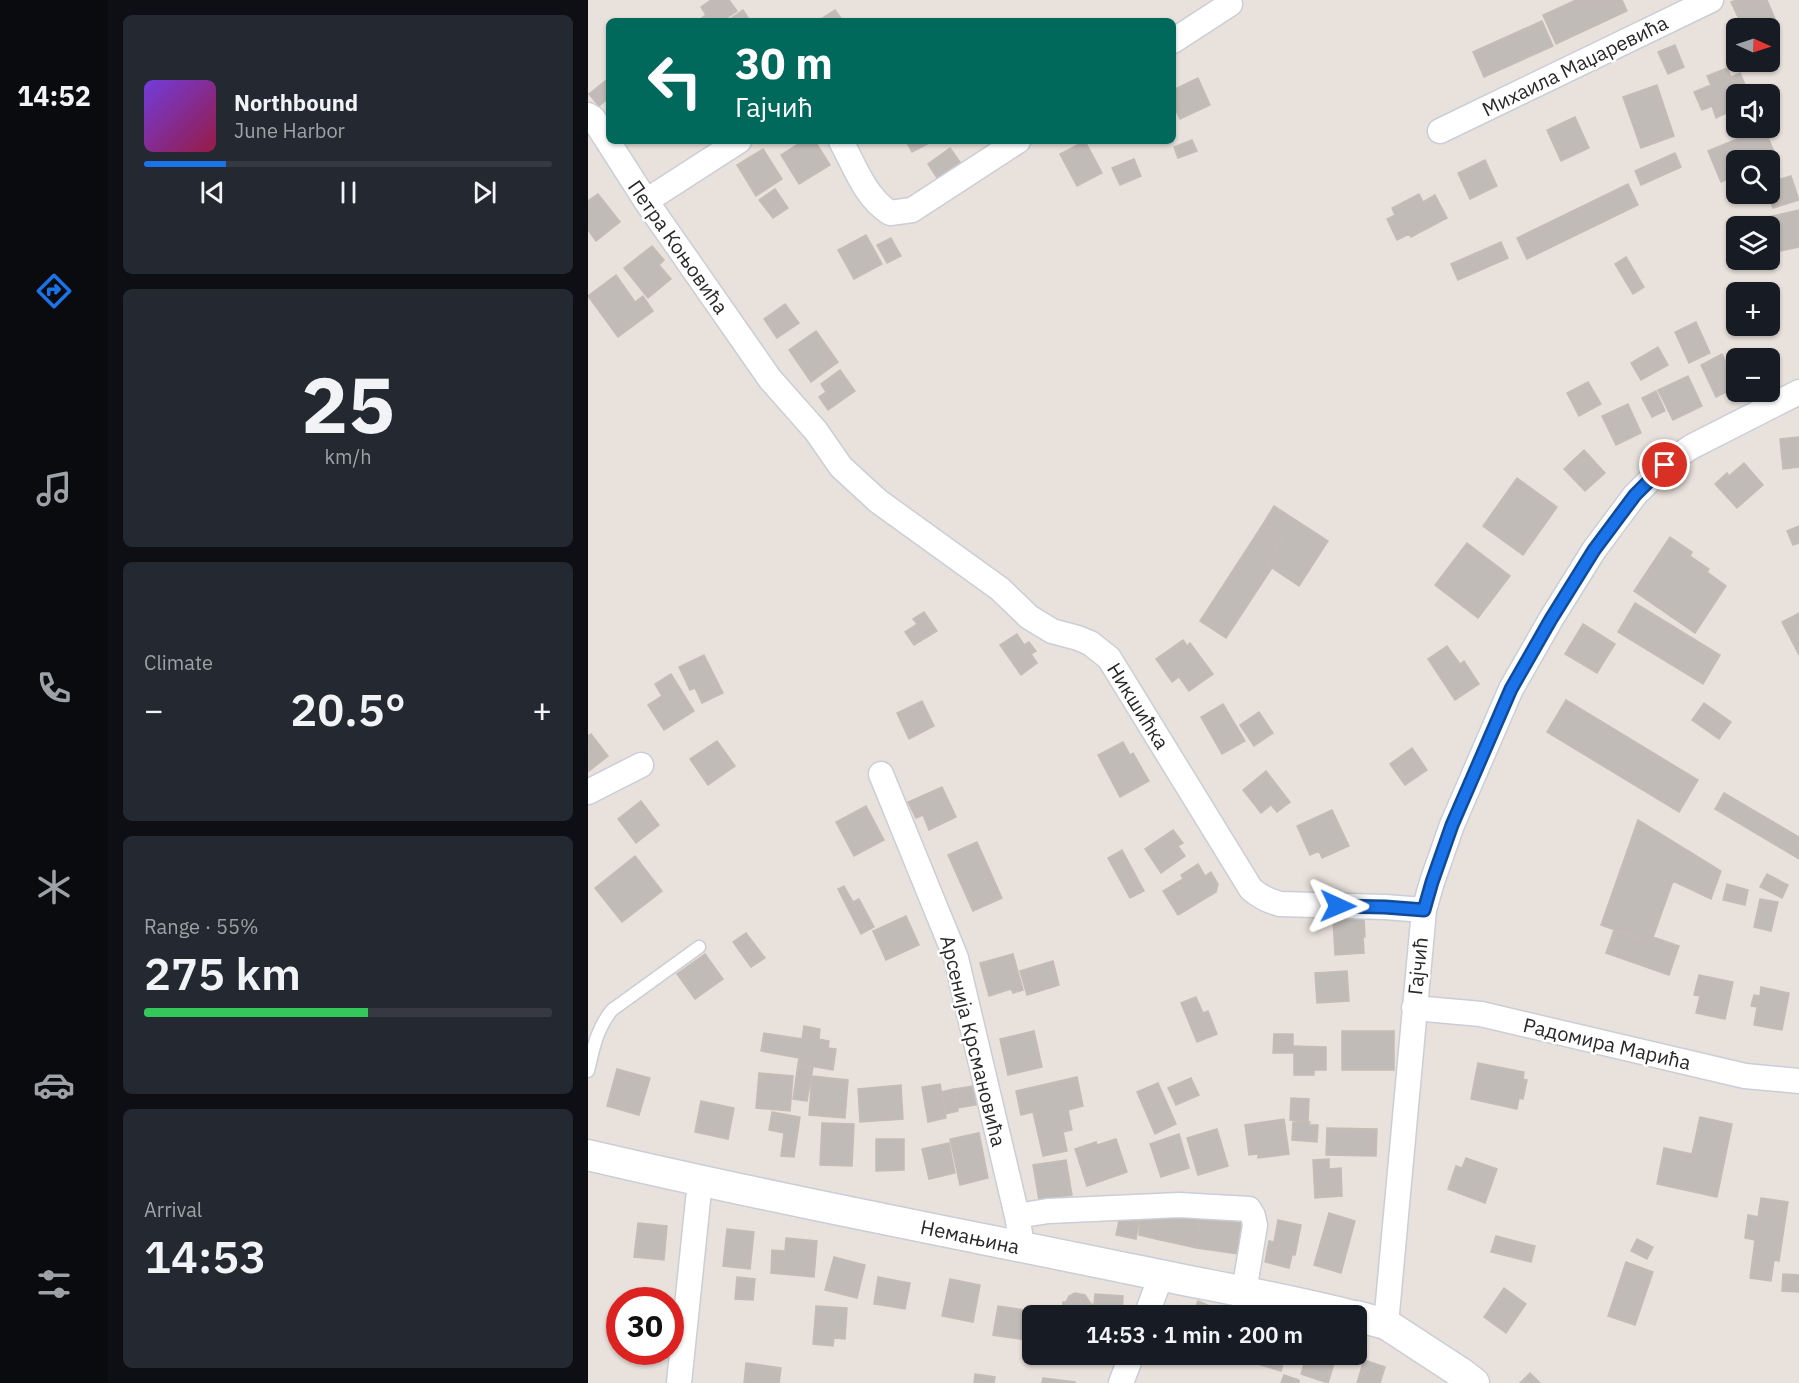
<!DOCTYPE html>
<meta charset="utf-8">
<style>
:root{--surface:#171b24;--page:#242831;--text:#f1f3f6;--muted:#9ea1a6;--line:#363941;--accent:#1a73e8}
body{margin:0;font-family:"IBM Plex Sans",sans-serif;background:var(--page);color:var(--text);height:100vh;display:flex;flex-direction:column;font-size:22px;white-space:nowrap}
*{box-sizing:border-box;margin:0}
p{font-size:20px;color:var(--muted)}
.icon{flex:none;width:33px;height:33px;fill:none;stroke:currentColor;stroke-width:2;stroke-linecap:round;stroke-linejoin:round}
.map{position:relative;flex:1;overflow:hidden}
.drawer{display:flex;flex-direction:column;gap:15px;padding:15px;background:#0d0f14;width:480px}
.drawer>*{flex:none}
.top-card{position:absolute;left:18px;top:18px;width:570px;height:126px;border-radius:9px;box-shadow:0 2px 4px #0004;background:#00695c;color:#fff;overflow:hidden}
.needle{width:39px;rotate:93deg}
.fabs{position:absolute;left:1138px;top:18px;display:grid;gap:12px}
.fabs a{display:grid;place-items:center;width:54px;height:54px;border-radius:9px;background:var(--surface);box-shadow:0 2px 4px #0004;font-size:30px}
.speed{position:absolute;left:18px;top:1287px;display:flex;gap:12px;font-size:30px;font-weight:700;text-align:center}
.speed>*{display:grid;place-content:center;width:78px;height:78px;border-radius:50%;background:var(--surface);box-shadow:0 2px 4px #0004;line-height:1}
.speed .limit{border:9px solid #d22;background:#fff;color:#111}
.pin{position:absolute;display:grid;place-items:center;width:51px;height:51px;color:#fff;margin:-26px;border:3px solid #fff;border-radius:50%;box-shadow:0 2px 6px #0007}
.me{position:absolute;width:66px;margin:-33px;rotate:91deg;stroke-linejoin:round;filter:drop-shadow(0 0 4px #0008)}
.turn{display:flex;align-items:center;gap:21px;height:126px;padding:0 30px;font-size:27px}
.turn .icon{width:78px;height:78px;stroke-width:2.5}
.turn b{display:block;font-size:42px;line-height:51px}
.big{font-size:45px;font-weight:600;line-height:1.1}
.drawer .tile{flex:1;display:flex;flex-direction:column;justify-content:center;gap:9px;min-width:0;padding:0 21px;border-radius:9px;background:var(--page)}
.drawer .dial{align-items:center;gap:0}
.dial b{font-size:78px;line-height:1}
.song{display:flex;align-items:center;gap:18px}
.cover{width:72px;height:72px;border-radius:9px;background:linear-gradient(135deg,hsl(260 70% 55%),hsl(340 70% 35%))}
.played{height:6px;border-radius:3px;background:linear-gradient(90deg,var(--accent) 20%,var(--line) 20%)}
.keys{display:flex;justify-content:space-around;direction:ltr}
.heat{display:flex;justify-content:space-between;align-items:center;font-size:33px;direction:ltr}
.charge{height:9px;border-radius:4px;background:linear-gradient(90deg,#34c759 55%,var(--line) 0)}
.trip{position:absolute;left:434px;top:1305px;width:345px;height:60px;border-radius:9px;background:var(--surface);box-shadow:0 2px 4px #0004;font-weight:600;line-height:60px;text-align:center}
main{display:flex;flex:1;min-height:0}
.tabs{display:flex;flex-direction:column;width:108px;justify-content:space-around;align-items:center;background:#090b0e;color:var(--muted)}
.tabs .icon{width:42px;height:42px}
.tabs .selected{color:var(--accent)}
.tabs b{font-size:27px;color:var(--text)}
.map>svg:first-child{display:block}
.building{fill:#c1bbb7;stroke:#c4bcb5;stroke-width:1.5}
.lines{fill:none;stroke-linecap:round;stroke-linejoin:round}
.service-casing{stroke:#c9ced8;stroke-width:15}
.minor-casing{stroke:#c9ced8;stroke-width:27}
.tertiary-casing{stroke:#c9ced8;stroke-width:33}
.service{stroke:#fff;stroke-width:12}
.minor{stroke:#fff;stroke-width:24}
.tertiary{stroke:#fff;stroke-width:30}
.route-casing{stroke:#114b97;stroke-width:15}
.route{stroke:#1a73e8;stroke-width:10}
.labels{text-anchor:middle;stroke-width:5;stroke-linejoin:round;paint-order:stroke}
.street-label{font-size:20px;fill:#282828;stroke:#fff}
</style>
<main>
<nav class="tabs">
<b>14:52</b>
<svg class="icon selected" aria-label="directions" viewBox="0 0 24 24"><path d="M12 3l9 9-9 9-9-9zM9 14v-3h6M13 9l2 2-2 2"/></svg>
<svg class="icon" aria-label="music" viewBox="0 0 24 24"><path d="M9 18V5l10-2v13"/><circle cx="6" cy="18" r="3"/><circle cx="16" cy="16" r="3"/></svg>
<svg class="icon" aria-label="phone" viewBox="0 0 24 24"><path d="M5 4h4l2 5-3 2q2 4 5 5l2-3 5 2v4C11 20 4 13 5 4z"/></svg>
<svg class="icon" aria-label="climate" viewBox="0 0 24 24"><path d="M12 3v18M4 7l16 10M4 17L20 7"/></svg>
<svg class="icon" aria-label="car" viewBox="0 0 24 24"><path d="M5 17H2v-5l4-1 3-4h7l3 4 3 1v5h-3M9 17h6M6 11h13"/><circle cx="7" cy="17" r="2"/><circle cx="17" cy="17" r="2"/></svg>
<svg class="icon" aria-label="filters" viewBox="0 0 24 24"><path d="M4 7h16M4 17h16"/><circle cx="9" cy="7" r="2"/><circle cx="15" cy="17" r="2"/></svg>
</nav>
<section class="drawer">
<div class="tile">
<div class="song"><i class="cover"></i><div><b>Northbound</b><p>June Harbor</p></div></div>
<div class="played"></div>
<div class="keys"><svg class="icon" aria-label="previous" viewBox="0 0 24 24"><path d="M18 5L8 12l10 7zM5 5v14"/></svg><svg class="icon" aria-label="pause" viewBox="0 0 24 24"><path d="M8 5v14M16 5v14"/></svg><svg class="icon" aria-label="next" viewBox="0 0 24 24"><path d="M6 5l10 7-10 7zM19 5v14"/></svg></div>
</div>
<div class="tile dial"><b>25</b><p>km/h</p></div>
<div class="tile"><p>Climate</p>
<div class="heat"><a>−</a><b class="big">20.5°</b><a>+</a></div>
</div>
<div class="tile"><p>Range · 55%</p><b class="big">275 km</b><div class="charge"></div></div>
<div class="tile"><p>Arrival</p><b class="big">14:53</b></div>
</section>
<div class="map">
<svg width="1211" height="1383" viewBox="0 0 1211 1383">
<rect width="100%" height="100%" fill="#e9e1db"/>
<path class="building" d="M 123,0 L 141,0 L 149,11 L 134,21 L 109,21 L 118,15 L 113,7 Z
M 988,0 L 1034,0 L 1039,11 L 968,44 L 955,15 Z
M 1148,0 L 1179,0 L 1190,26 L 1182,29 L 1155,28 L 1143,2 Z
M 155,10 L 162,21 L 139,21 Z
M 247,10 L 255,21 L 230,21 Z
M 954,21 L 965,46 L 896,77 L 885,52 Z
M 1087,45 L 1096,67 L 1080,74 L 1070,52 Z
M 1139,68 L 1143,77 L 1152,73 L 1161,94 L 1149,94 L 1149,108 L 1128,118 L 1124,106 L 1114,110 L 1106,92 L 1123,85 L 1119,76 Z
M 21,78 L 21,98 L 11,106 L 1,94 Z
M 610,78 L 622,105 L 592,119 L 585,104 L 585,90 Z
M 1069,85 L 1086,136 L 1053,148 L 1035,97 Z
M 987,117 L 1001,148 L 973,161 L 959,130 Z
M 1176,128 L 1189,159 L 1182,161 L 1149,160 L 1149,175 L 1133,182 L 1120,151 Z
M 604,140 L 609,151 L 590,158 L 586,147 Z
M 215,141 L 227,141 L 242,165 L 211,184 L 193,155 Z
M 318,141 L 345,141 L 324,152 Z
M 497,141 L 514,173 L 489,186 L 472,154 Z
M 362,148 L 372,162 L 349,178 L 340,164 Z
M 175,149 L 194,179 L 168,196 L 149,165 Z
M 1087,153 L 1093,167 L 1053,185 L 1047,171 Z
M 546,159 L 553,176 L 532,185 L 524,168 Z
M 897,160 L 909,186 L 882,199 L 870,173 Z
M 1203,176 L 1211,200 L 1185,208 L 1180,194 L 1182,194 L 1182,182 Z
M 1040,184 L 1050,205 L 939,259 L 929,238 Z
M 187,189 L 200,208 L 185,218 L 171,200 Z
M 10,194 L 32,222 L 8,241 L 0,230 L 0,201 Z
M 831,194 L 835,202 L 847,195 L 859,218 L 823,237 L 821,234 L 809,240 L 799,219 L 807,215 L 804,208 Z
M 1211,210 L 1211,247 L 1183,253 L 1182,226 L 1177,226 L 1175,218 Z
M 278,235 L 294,264 L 266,279 L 250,250 Z
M 303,238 L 313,256 L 299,263 L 289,245 Z
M 913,242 L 920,258 L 870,280 L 863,264 Z
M 64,246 L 76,260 L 71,265 L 83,279 L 60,298 L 36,268 Z
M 1038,257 L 1056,287 L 1045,294 L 1027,264 Z
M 28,275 L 47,302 L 55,296 L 65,311 L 30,337 L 0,296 Z
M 197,304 L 211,323 L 189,338 L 176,319 Z
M 1108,322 L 1122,353 L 1101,363 L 1087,332 Z
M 228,331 L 250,362 L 223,382 L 201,350 Z
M 1070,347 L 1080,365 L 1053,380 L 1043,363 Z
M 1134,354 L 1149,387 L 1128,397 L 1113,365 Z
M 252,370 L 267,391 L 240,410 L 231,397 L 238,392 L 233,384 Z
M 1100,376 L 1114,406 L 1085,420 L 1070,390 Z
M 1000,382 L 1013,404 L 991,416 L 979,393 Z
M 1068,391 L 1077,411 L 1064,417 L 1054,398 Z
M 1040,404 L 1053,433 L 1028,445 L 1014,416 Z
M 1211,437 L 1211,467 L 1195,469 L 1192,439 Z
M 996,450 L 1017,473 L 997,491 L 976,469 Z
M 1156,463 L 1175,485 L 1149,508 L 1127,484 L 1139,473 L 1141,476 Z
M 929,478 L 969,507 L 935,555 L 895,526 Z
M 686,506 L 740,541 L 711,586 L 678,564 L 695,538 L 675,524 Z
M 675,524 L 695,538 L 678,564 L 684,568 L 638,638 L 612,621 Z
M 1211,526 L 1211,543 L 1205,545 L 1199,531 Z
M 1082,537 L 1104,552 L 1102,556 L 1121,569 L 1119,572 L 1138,586 L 1107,633 L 1046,591 Z
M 879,543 L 922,576 L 890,618 L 847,585 Z
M 1047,603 L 1132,655 L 1115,684 L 1030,632 Z
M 336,612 L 349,631 L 326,645 L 317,632 L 329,624 L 325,619 Z
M 1211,613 L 1211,655 L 1194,622 Z
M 995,624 L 1027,644 L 1009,673 L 977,654 Z
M 429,634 L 436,645 L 441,642 L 448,651 L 443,654 L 449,663 L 433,675 L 412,645 Z
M 595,640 L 599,646 L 602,643 L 625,674 L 601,691 L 591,677 L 584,682 L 568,659 Z
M 859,646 L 872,664 L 876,661 L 891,684 L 867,700 L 840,659 Z
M 116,655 L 135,693 L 114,703 L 107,688 L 102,690 L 91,667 Z
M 83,674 L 106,711 L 76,730 L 60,705 L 74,696 L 67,684 Z
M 978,700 L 1110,780 L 1091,812 L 959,732 Z
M 334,701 L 346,726 L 321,739 L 309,713 Z
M 1116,703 L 1143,722 L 1131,739 L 1104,720 Z
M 635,704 L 657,741 L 634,754 L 613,717 Z
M 671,712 L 685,733 L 666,746 L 652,725 Z
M 3,734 L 20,756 L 1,771 L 0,736 Z
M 129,741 L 147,766 L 120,785 L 102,759 Z
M 535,742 L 542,755 L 545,753 L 561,781 L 532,797 L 510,755 Z
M 824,748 L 839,770 L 817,785 L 802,764 Z
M 678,771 L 702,802 L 689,812 L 683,805 L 673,813 L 655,790 Z
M 354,787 L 368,817 L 341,830 L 335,815 L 328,818 L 320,802 Z
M 1136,793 L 1211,837 L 1211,859 L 1127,809 Z
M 53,801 L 71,825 L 48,843 L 30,819 Z
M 278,806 L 296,840 L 266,856 L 248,822 Z
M 744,810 L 761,846 L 734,858 L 731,851 L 722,855 L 709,826 Z
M 1050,820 L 1133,871 L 1123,899 L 1085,881 L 1063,943 L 1013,925 Z
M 585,830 L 595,843 L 590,846 L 597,856 L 573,873 L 557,849 Z
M 389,842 L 414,898 L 385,911 L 360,855 Z
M 534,850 L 556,891 L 542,898 L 520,858 Z
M 47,856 L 74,891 L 34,922 L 7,888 Z
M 610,864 L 617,876 L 623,872 L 630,884 L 628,892 L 590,915 L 575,891 L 595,879 L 593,875 Z
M 1179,874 L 1200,885 L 1194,898 L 1172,887 Z
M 1139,884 L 1160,890 L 1157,905 L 1135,900 Z
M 256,886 L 265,902 L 271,899 L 286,927 L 273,934 L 250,889 Z
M 1172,899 L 1190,902 L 1183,931 L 1166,927 Z
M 318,916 L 331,945 L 298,960 L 285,931 Z
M 776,917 L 777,937 L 775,937 L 776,953 L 747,955 L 745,919 Z
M 1026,930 L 1063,943 L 1065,937 L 1091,946 L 1081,975 L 1018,953 Z
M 158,933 L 177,958 L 163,967 L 145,942 Z
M 117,954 L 135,979 L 107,999 L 89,974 Z
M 425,954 L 435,990 L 425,993 L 423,989 L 401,996 L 392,963 Z
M 465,961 L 471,985 L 439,995 L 432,971 Z
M 759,971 L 761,1001 L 729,1003 L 727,973 Z
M 1111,975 L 1145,982 L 1137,1019 L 1108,1013 L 1112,996 L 1106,995 Z
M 1173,987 L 1201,993 L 1194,1030 L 1166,1025 L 1169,1007 L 1163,1006 L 1166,995 L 1172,996 Z
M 608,997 L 615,1013 L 620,1011 L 629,1034 L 609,1042 L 593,1003 Z
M 216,1026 L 232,1029 L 231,1039 L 241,1041 L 240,1048 L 248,1049 L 245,1070 L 210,1064 L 211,1058 L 173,1051 L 176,1033 L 214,1039 Z
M 446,1031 L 454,1067 L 420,1075 L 412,1039 Z
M 754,1031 L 806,1031 L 806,1070 L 754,1070 Z
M 686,1034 L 705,1034 L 705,1053 L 685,1053 Z
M 706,1046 L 738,1047 L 738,1070 L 726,1070 L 726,1075 L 706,1075 Z
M 890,1063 L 936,1072 L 935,1079 L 939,1080 L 935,1099 L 931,1098 L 929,1109 L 883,1099 Z
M 210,1064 L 225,1067 L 219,1101 L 205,1099 Z
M 29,1069 L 62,1078 L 51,1115 L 19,1106 Z
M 171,1073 L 205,1076 L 202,1111 L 168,1108 Z
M 224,1076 L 260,1080 L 257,1118 L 221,1115 Z
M 489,1077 L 495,1106 L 480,1110 L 484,1130 L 475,1132 L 479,1151 L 455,1156 L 445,1112 L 433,1115 L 428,1091 Z
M 603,1078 L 611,1095 L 588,1105 L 580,1088 Z
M 570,1083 L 588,1124 L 567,1134 L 549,1092 Z
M 352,1084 L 358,1118 L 340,1122 L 334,1087 Z
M 313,1085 L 315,1119 L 272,1122 L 270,1089 Z
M 385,1086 L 388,1105 L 370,1108 L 366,1089 Z
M 366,1089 L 370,1111 L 357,1114 L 353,1092 Z
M 703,1098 L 721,1099 L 720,1121 L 702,1120 Z
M 113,1101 L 146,1108 L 140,1139 L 107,1132 Z
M 184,1112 L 212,1117 L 206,1157 L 193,1156 L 196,1133 L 181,1130 Z
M 1112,1117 L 1144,1124 L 1129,1197 L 1069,1184 L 1076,1148 L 1104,1154 Z
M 696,1119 L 701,1154 L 670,1158 L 670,1154 L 661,1155 L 657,1125 Z
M 705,1122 L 722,1122 L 721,1125 L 730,1125 L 729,1142 L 704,1140 Z
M 234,1123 L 266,1124 L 264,1166 L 232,1165 Z
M 739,1128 L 789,1129 L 788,1156 L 738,1155 Z
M 629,1129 L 640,1166 L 610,1175 L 599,1138 Z
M 391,1133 L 400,1178 L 372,1185 L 362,1139 Z
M 591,1134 L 601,1168 L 573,1177 L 562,1144 Z
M 288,1139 L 316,1139 L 316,1170 L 288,1171 Z
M 528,1139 L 539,1172 L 499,1186 L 487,1149 L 508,1142 L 509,1145 Z
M 361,1143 L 367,1173 L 341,1179 L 334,1149 Z
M 878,1158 L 909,1169 L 897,1203 L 860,1189 L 868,1166 L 874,1168 Z
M 741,1159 L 741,1169 L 753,1168 L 754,1196 L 727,1198 L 725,1160 Z
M 478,1160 L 484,1195 L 451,1200 L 445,1165 Z
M 1173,1198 L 1200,1202 L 1191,1261 L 1186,1260 L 1183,1281 L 1162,1278 L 1167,1240 L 1157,1238 L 1160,1215 L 1170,1217 Z
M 741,1213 L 767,1221 L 753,1273 L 726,1265 Z
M 532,1216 L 551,1220 L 548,1239 L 528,1235 Z
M 612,1217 L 609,1248 L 572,1240 L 572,1219 Z
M 612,1217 L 653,1223 L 650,1254 L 609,1248 Z
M 572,1219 L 572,1240 L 551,1235 L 552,1220 Z
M 690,1220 L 713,1225 L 707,1255 L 704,1255 L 701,1268 L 677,1262 L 681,1241 L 686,1242 Z
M 50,1223 L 79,1226 L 76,1260 L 46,1257 Z
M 139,1229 L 166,1232 L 162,1269 L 135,1266 Z
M 908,1236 L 947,1246 L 943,1262 L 903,1252 Z
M 198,1238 L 229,1241 L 226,1277 L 183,1273 L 184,1250 L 197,1251 Z
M 1049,1239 L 1065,1247 L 1059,1259 L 1043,1251 Z
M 246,1257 L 277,1265 L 269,1298 L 237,1290 Z
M 1038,1262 L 1065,1272 L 1047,1325 L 1020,1316 Z
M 1195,1274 L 1211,1275 L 1211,1292 L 1194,1291 Z
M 149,1277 L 167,1279 L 165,1300 L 147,1299 Z
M 290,1277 L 322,1283 L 317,1309 L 286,1304 Z
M 362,1279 L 392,1285 L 385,1322 L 354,1316 Z
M 916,1288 L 938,1304 L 918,1333 L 896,1317 Z
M 487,1293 L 497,1295 L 503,1304 L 506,1305 L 507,1294 L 535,1296 L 534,1316 L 474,1316 L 475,1302 L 478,1302 L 481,1296 Z
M 610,1301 L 624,1307 L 621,1316 L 604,1316 Z
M 228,1306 L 259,1308 L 257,1339 L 246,1338 L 245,1346 L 225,1344 Z
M 410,1306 L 451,1312 L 451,1316 L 444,1316 L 444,1341 L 405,1335 Z
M 666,1354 L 698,1354 L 693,1371 L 663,1362 Z
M 719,1354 L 749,1354 L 740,1383 L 713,1374 Z
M 776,1360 L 797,1367 L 792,1383 L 769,1383 Z
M 158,1363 L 193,1368 L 191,1383 L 156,1383 Z
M 942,1373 L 952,1383 L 932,1383 Z
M 387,1374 L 407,1377 L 406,1383 L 386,1383 Z
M 696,1375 L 711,1380 L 711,1383 L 693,1383 Z
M 455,1378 L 487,1382 L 487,1383 L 454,1383 Z"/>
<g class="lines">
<g class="service-casing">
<path id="service" d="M 0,1071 C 5,1049 9,1028 24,1010 L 111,947"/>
</g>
<g class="minor-casing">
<path id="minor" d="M 585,41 L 642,4
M 0,115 L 5,118 L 58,201 L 182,379 L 228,431 L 253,467 L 290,501 L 412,589 L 441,617 L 464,631 L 490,638 L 502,643 L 521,658 L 663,889 C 672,897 680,901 692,904 L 797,907 L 836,910
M 852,131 L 1123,0
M 253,141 C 267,167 277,197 302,213 L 324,210 L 430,141
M 58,201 L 151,141
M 293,774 L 368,958 L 429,1216 L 432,1233 L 430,1246
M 0,792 L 53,765
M 826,1008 L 893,1014 L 1157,1076 L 1211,1081
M 429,1216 L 460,1211 L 591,1205 L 661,1209 L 665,1216 L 667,1225 L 656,1292
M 558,1316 L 573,1276
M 798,1324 L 836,910 L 844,882 L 864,825 L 923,689 L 963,619 L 1006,550 L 1047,495 L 1077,465 L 1103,447 L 1211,392
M 91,1383 L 112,1181
M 533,1383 L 544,1354"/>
</g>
<g class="tertiary-casing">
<path id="tertiary" d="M 0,1155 C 183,1198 368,1233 552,1271 C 623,1286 695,1298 765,1316
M 768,1316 L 798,1324 L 873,1373 L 886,1383"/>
</g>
<use href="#service" class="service"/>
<use href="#minor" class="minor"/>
<use href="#tertiary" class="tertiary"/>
</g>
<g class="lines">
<g class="route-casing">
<path id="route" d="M 750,906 L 797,907 L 836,910 L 844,882 L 864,825 L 923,689 L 963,619 L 1006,550 L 1047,495 L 1077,465"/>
</g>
<use href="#route" class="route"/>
</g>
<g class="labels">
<g class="street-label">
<text transform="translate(987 66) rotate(-26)" y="7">Михаила Маџаревића</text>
<text transform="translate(90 247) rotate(55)" y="7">Петра Коњовића</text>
<text transform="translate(550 706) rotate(58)" y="7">Никшићка</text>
<text transform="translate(830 966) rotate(-84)" y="7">Гајчић</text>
<text transform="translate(385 1041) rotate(76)" y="7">Арсенија Крсмановића</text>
<text transform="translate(1019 1044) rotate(13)" y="7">Радомира Марића</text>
<text transform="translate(382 1237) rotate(12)" y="7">Немањина</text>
</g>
</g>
</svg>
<div class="fabs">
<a><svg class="needle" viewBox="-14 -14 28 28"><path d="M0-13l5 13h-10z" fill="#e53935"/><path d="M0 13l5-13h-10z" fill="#9ea1a6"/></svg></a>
<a><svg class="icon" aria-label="sound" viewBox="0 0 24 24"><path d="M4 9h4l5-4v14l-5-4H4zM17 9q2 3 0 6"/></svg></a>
<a><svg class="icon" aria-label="search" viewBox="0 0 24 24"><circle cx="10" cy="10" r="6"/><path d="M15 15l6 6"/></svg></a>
<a><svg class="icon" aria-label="layers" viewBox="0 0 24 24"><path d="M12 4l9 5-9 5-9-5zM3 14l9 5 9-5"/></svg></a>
<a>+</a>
<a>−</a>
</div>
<div class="speed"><div class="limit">30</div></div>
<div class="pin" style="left:1077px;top:465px;background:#d93025"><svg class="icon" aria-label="arrive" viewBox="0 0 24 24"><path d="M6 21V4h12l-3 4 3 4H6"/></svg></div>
<svg class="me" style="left:750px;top:906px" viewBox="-20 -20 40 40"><path d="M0-17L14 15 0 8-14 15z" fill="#1a73e8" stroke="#fff" stroke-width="4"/></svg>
<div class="trip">14:53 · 1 min · 200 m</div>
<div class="top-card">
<div class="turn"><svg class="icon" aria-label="left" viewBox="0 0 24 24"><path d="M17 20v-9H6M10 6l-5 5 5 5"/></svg><div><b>30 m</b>Гајчић</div></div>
</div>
</div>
</main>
